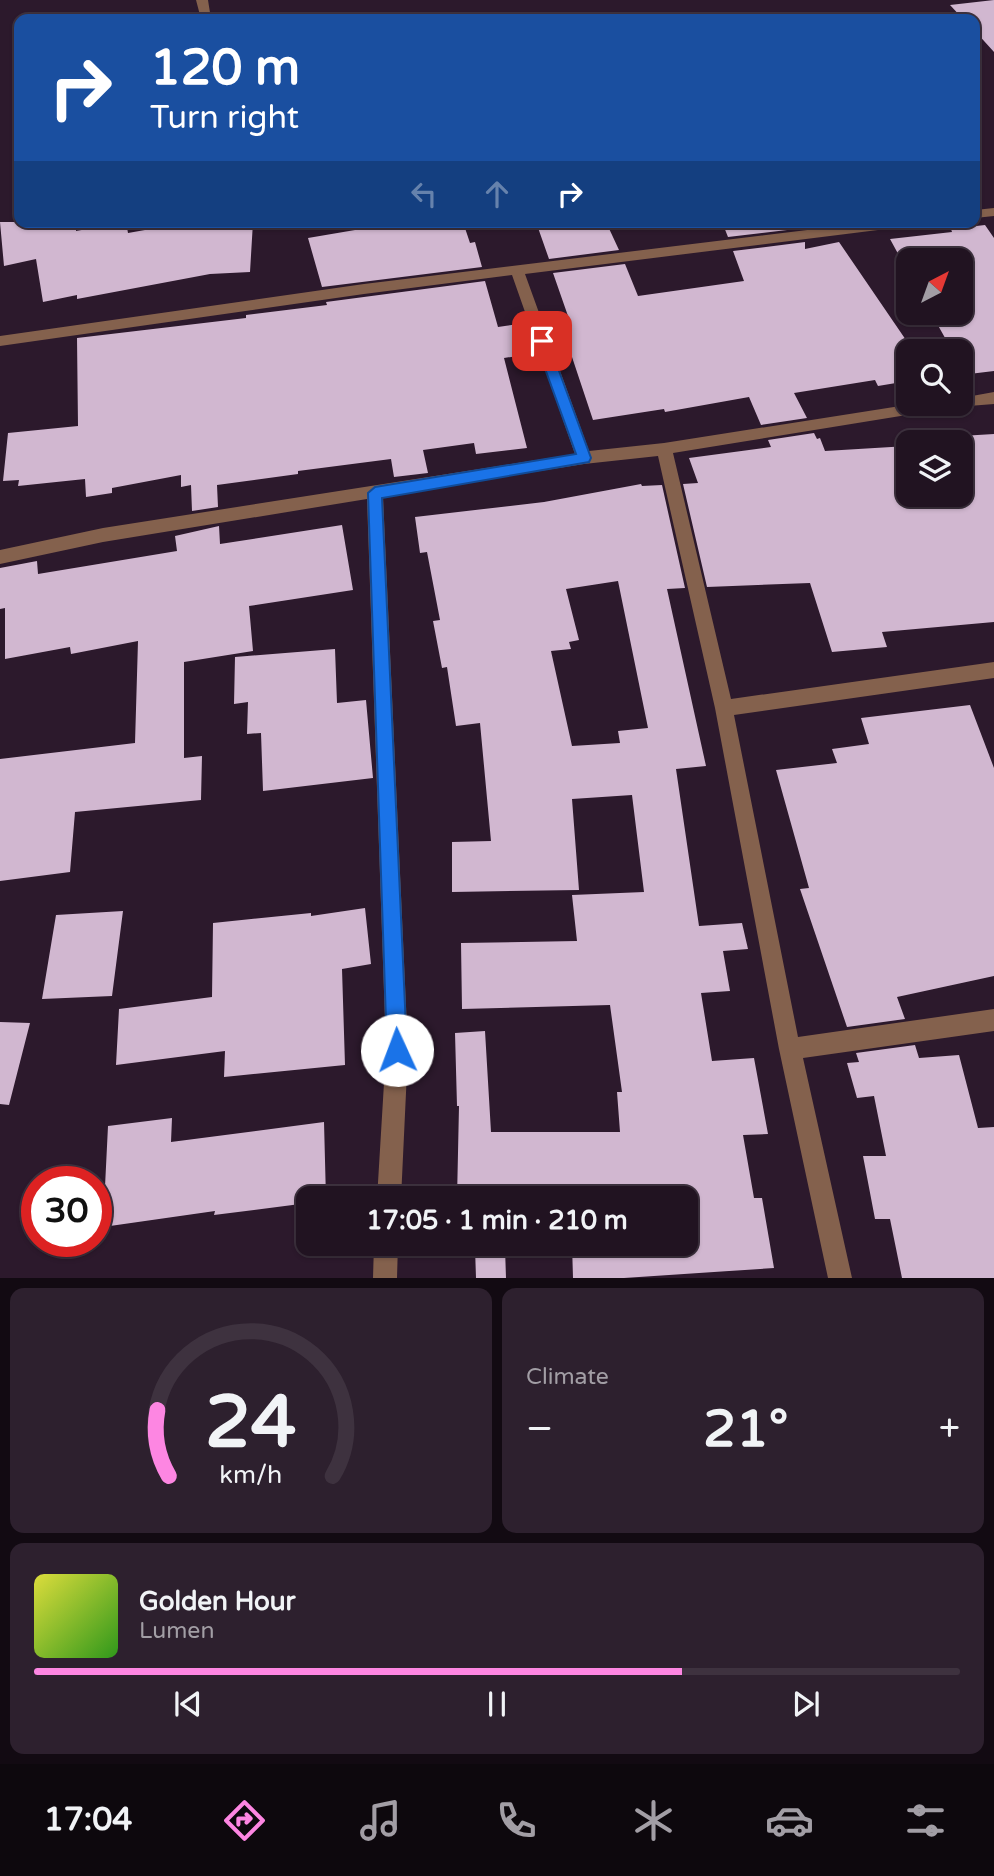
<!DOCTYPE html>
<meta charset="utf-8">
<style>
:root{--surface:#211321;--page:#2d202e;--text:#f1f3f6;--muted:#a29ea5;--line:#3e323f;--accent:#fd86e2}
body{margin:0;font-family:"Varela Round",sans-serif;background:var(--page);color:var(--text);height:100vh;display:flex;flex-direction:column;font-size:26px;white-space:nowrap}
*{box-sizing:border-box;margin:0}
p{font-size:23px;color:var(--muted)}
.icon{flex:none;width:38px;height:38px;fill:none;stroke:currentColor;stroke-width:2;stroke-linecap:round;stroke-linejoin:round}
.map{position:relative;height:1278px;overflow:hidden}
.side{display:flex;flex-direction:column;gap:10px;padding:10px;background:#120a12;flex:1}
.side>*{flex:none}
.banner{position:absolute;left:14px;top:14px;width:966px;height:214px;border-radius:14px;box-shadow:0 2px 5px #0004,0 0 0 2px var(--line);background:#1a4fa0;color:#fff;overflow:hidden}
.needle{width:46px;rotate:41deg}
.tools{position:absolute;left:896px;top:248px;display:grid;gap:14px}
.tools a{display:grid;place-items:center;width:77px;height:77px;border-radius:14px;background:var(--surface);box-shadow:0 2px 5px #0004,0 0 0 2px var(--line);font-size:35px}
.speed{position:absolute;left:21px;top:1166px;display:flex;gap:14px;font-size:35px;font-weight:700;text-align:center}
.speed>*{display:grid;place-content:center;width:91px;height:91px;border-radius:50%;background:var(--surface);box-shadow:0 2px 5px #0004,0 0 0 2px var(--line);line-height:1}
.speed .limit{border:10px solid #d22;background:#fff;color:#111}
.pin{position:absolute;display:grid;place-items:center;width:60px;height:60px;color:#fff;margin:-30px;border-radius:14px;box-shadow:0 4px 10px #0006}
.me{position:absolute;width:77px;margin:-38px;rotate:358deg;stroke-linejoin:round;filter:drop-shadow(0 0 5px #0008)}
.turn{display:flex;align-items:center;gap:24px;height:147px;padding:0 21px;font-size:32px}
.turn .icon{width:91px;height:91px;stroke-width:2.5}
.turn b{display:block;font-size:49px;line-height:60px}
.lanes{display:flex;align-items:center;height:66px;padding:0 21px;background:#0003;justify-content:center;gap:35px;direction:ltr}
.lanes .off{opacity:.35}
.big{font-size:52px;font-weight:700;line-height:1.1}
.side .widget{flex:1;display:flex;flex-direction:column;justify-content:center;gap:10px;min-width:0;padding:0 24px;border-radius:14px;background:var(--page)}
.side .dial{align-items:center;gap:0}
.dial svg{height:182px;overflow:visible;fill:none;stroke:var(--line);stroke-width:7;stroke-linecap:round;text-anchor:middle}
.dial text{fill:var(--text);stroke:none}
.song{display:flex;align-items:center;gap:21px}
.cover{width:84px;height:84px;border-radius:10px;background:linear-gradient(135deg,hsl(60 70% 55%),hsl(110 70% 35%))}
.played{height:7px;border-radius:4px;background:linear-gradient(90deg,var(--accent) 70%,var(--line) 70%)}
.keys{display:flex;justify-content:space-around;direction:ltr}
.heat{display:flex;justify-content:space-between;align-items:center;font-size:38px;direction:ltr}
.side .tiles{flex:1;display:grid;gap:10px;grid-template-columns:1fr 1fr}
.widget:last-child{grid-column:span 2}
.trip{position:absolute;left:296px;top:1186px;width:402px;height:70px;border-radius:14px;background:var(--surface);box-shadow:0 2px 5px #0004,0 0 0 2px var(--line);font-weight:700;line-height:70px;text-align:center}
.menu{display:flex;height:112px;justify-content:space-around;align-items:center;background:#0d080d;color:var(--muted)}
.menu .icon{width:49px;height:49px}
.menu .on{color:var(--accent)}
.menu b{font-size:32px;color:var(--text)}
.map>svg:first-child{display:block}
.building{fill:#d1b7d0;fill-rule:evenodd}
.lines{fill:none;stroke-linecap:round;stroke-linejoin:round}
.street{fill:#84614d;fill-rule:evenodd}
.route{fill:#1a73e8;stroke:#114b97;stroke-width:2}
</style>
<div class="map">
<svg width="994" height="1278" viewBox="0 0 994 1278">
<rect width="100%" height="100%" fill="#2c192c"/>
<path class="building" d="M 994,0 L 994,52 L 975,31 L 975,19 L 963,19 L 950,5 Z
M 0,222 L 76,222 L 76,231 L 126,222 L 128,233 L 190,222 L 253,222 L 250,272 L 210,274 L 77,299 L 77,295 L 43,302 L 36,259 L 4,266 Z
M 353,222 L 463,222 L 470,243 L 475,242 L 482,267 L 322,287 L 308,238 L 355,230 Z
M 536,222 L 606,222 L 619,250 L 549,259 Z
M 722,222 L 804,222 L 804,228 L 728,237 Z
M 985,225 L 994,238 L 994,371 L 961,375 L 961,352 L 953,352 L 931,313 L 961,313 L 961,261 L 902,261 L 890,239 L 952,232 L 951,229 Z
M 805,242 L 805,249 L 839,242 L 908,343 L 908,381 L 878,386 L 875,380 L 794,393 L 807,418 L 761,425 L 749,397 L 665,412 L 664,409 L 593,420 L 570,351 L 556,353 L 544,320 L 568,316 L 553,273 L 625,264 L 638,296 L 744,281 L 733,251 Z
M 485,281 L 498,327 L 526,323 L 537,353 L 504,358 L 527,448 L 476,454 L 474,443 L 423,450 L 428,473 L 394,477 L 391,459 L 298,471 L 298,474 L 217,485 L 218,507 L 192,511 L 191,485 L 181,487 L 181,475 L 112,488 L 112,493 L 86,497 L 85,479 L 18,486 L 19,480 L 3,481 L 8,433 L 78,426 L 77,338 L 246,318 L 246,315 L 327,305 L 326,302 Z
M 814,433 L 817,439 L 820,438 L 825,451 L 908,446 L 908,495 L 961,495 L 961,436 L 994,434 L 994,622 L 882,632 L 887,647 L 832,652 L 810,583 L 707,587 L 683,484 L 698,483 L 689,458 L 771,447 L 768,440 Z
M 641,484 L 642,486 L 662,485 L 685,588 L 667,589 L 706,766 L 676,769 L 699,926 L 742,923 L 748,949 L 723,951 L 730,991 L 701,993 L 712,1061 L 754,1058 L 768,1134 L 743,1135 L 754,1198 L 762,1198 L 774,1268 L 624,1278 L 573,1278 L 572,1244 L 686,1244 L 686,1199 L 457,1199 L 459,1106 L 457,1106 L 455,1033 L 485,1031 L 491,1132 L 620,1132 L 617,1092 L 622,1092 L 610,1005 L 462,1009 L 461,943 L 577,941 L 572,895 L 644,892 L 632,795 L 572,799 L 579,890 L 452,892 L 452,842 L 491,841 L 480,723 L 456,726 L 447,667 L 442,668 L 433,621 L 440,620 L 427,552 L 420,553 L 415,517 L 544,502 ZM 618,581 L 648,728 L 618,731 L 620,743 L 572,746 L 551,651 L 571,649 L 569,642 L 579,640 L 566,589 Z
M 342,525 L 353,590 L 249,606 L 253,651 L 184,662 L 184,758 L 202,756 L 201,800 L 75,812 L 70,872 L 0,881 L 0,759 L 135,743 L 138,641 L 71,654 L 70,647 L 5,659 L 5,608 L 0,609 L 0,568 L 37,561 L 38,574 L 177,551 L 175,536 L 219,526 L 220,544 Z
M 335,649 L 337,703 L 366,700 L 373,778 L 263,791 L 261,733 L 247,734 L 248,702 L 234,704 L 235,657 Z
M 970,705 L 994,768 L 994,976 L 897,997 L 905,1019 L 847,1027 L 800,889 L 809,888 L 776,770 L 837,763 L 832,749 L 869,744 L 861,718 Z
M 365,908 L 371,964 L 342,969 L 345,1065 L 224,1077 L 225,1051 L 116,1065 L 119,1009 L 212,997 L 213,923 L 311,913 L 311,916 Z
M 123,911 L 112,996 L 42,999 L 56,915 Z
M 0,1022 L 30,1023 L 9,1105 L 0,1104 Z
M 915,1045 L 919,1058 L 959,1055 L 978,1128 L 994,1127 L 994,1278 L 902,1278 L 890,1219 L 875,1219 L 863,1156 L 886,1156 L 874,1096 L 857,1098 L 847,1063 L 859,1062 L 856,1053 Z
M 172,1118 L 171,1142 L 324,1122 L 326,1199 L 308,1199 L 308,1203 L 214,1215 L 215,1211 L 103,1227 L 108,1126 Z
M 475,1248 L 505,1248 L 506,1278 L 476,1278 Z"/>
<g class="lines">
<path class="street" d="M 196,0 L 208,0 L 211,19 L 201,19 Z
M 994,208 L 994,216 L 975,218 L 975,210 Z
M 873,222 L 916,222 L 910,226 L 525,274 L 589,451 L 664,443 L 913,404 L 961,404 L 961,398 L 994,392 L 994,404 L 956,407 L 673,453 L 731,699 L 994,662 L 994,678 L 734,715 L 798,1037 L 994,1009 L 994,1031 L 803,1058 L 852,1278 L 828,1278 L 779,1049 L 715,708 L 658,456 L 584,464 L 383,496 L 408,1050 L 401,1199 L 377,1199 L 386,1050 L 367,499 L 103,542 L 0,564 L 0,550 L 103,528 L 575,454 L 512,275 L 364,294 L 0,346 L 0,336 L 364,284 Z
M 374,1244 L 398,1244 L 397,1278 L 373,1278 Z"/>
</g>
<path class="route" d="M 542,336 L 548,341 L 591,458 L 589,462 L 382,498 L 407,1050 L 404,1057 L 397,1060 L 390,1057 L 387,1050 L 368,493 L 375,487 L 576,454 L 535,341 Z"/>
</svg>
<div class="tools">
<a><svg class="needle" viewBox="-14 -14 28 28"><path d="M0-13l5 13h-10z" fill="#e53935"/><path d="M0 13l5-13h-10z" fill="#a29ea5"/></svg></a>
<a><svg class="icon" aria-label="search" viewBox="0 0 24 24"><circle cx="10" cy="10" r="6"/><path d="M15 15l6 6"/></svg></a>
<a><svg class="icon" aria-label="layers" viewBox="0 0 24 24"><path d="M12 4l9 5-9 5-9-5zM3 14l9 5 9-5"/></svg></a>
</div>
<div class="speed"><div class="limit">30</div></div>
<div class="pin" style="left:542px;top:341px;background:#d93025"><svg class="icon" aria-label="arrive" viewBox="0 0 24 24"><path d="M6 21V4h12l-3 4 3 4H6"/></svg></div>
<svg class="me" style="left:397px;top:1050px" viewBox="-20 -20 40 40"><circle r="19" fill="#fff"/><path d="M0-13L10 11 0 6-10 11z" fill="#1a73e8"/></svg>
<div class="trip">17:05 · 1 min · 210 m</div>
<div class="banner">
<div class="turn"><svg class="icon" aria-label="right" viewBox="0 0 24 24"><path d="M7 20v-9h11M14 6l5 5-5 5"/></svg><div><b>120 m</b>Turn right</div></div>
<div class="lanes"><svg class="icon off" aria-label="left" viewBox="0 0 24 24"><path d="M17 20v-9H6M10 6l-5 5 5 5"/></svg><svg class="icon off" aria-label="ahead" viewBox="0 0 24 24"><path d="M12 20V5M6 11l6-6 6 6"/></svg><svg class="icon" aria-label="right" viewBox="0 0 24 24"><path d="M7 20v-9h11M14 6l5 5-5 5"/></svg></div>
</div>
</div>
<section class="side">
<div class="tiles">
<div class="widget dial"><svg viewBox="0 0 100 80">
<path d="M14 69A42 42 0 1 1 86 69"/>
<path d="M14 69A42 42 0 0 1 9 40" stroke="#fd86e2"/>
<text x="50" y="56" font-size="32" font-weight="700">24</text>
<text x="50" y="72" font-size="11">km/h</text>
</svg></div>
<div class="widget"><p>Climate</p>
<div class="heat"><a>−</a><b class="big">21°</b><a>+</a></div>
</div>
<div class="widget">
<div class="song"><i class="cover"></i><div><b>Golden Hour</b><p>Lumen</p></div></div>
<div class="played"></div>
<div class="keys"><svg class="icon" aria-label="previous" viewBox="0 0 24 24"><path d="M18 5L8 12l10 7zM5 5v14"/></svg><svg class="icon" aria-label="pause" viewBox="0 0 24 24"><path d="M8 5v14M16 5v14"/></svg><svg class="icon" aria-label="next" viewBox="0 0 24 24"><path d="M6 5l10 7-10 7zM19 5v14"/></svg></div>
</div>
</div>
</section>
<nav class="menu">
<b>17:04</b>
<svg class="icon on" aria-label="directions" viewBox="0 0 24 24"><path d="M12 3l9 9-9 9-9-9zM9 14v-3h6M13 9l2 2-2 2"/></svg>
<svg class="icon" aria-label="music" viewBox="0 0 24 24"><path d="M9 18V5l10-2v13"/><circle cx="6" cy="18" r="3"/><circle cx="16" cy="16" r="3"/></svg>
<svg class="icon" aria-label="phone" viewBox="0 0 24 24"><path d="M5 4h4l2 5-3 2q2 4 5 5l2-3 5 2v4C11 20 4 13 5 4z"/></svg>
<svg class="icon" aria-label="climate" viewBox="0 0 24 24"><path d="M12 3v18M4 7l16 10M4 17L20 7"/></svg>
<svg class="icon" aria-label="car" viewBox="0 0 24 24"><path d="M5 17H2v-5l4-1 3-4h7l3 4 3 1v5h-3M9 17h6M6 11h13"/><circle cx="7" cy="17" r="2"/><circle cx="17" cy="17" r="2"/></svg>
<svg class="icon" aria-label="filters" viewBox="0 0 24 24"><path d="M4 7h16M4 17h16"/><circle cx="9" cy="7" r="2"/><circle cx="15" cy="17" r="2"/></svg>
</nav>
